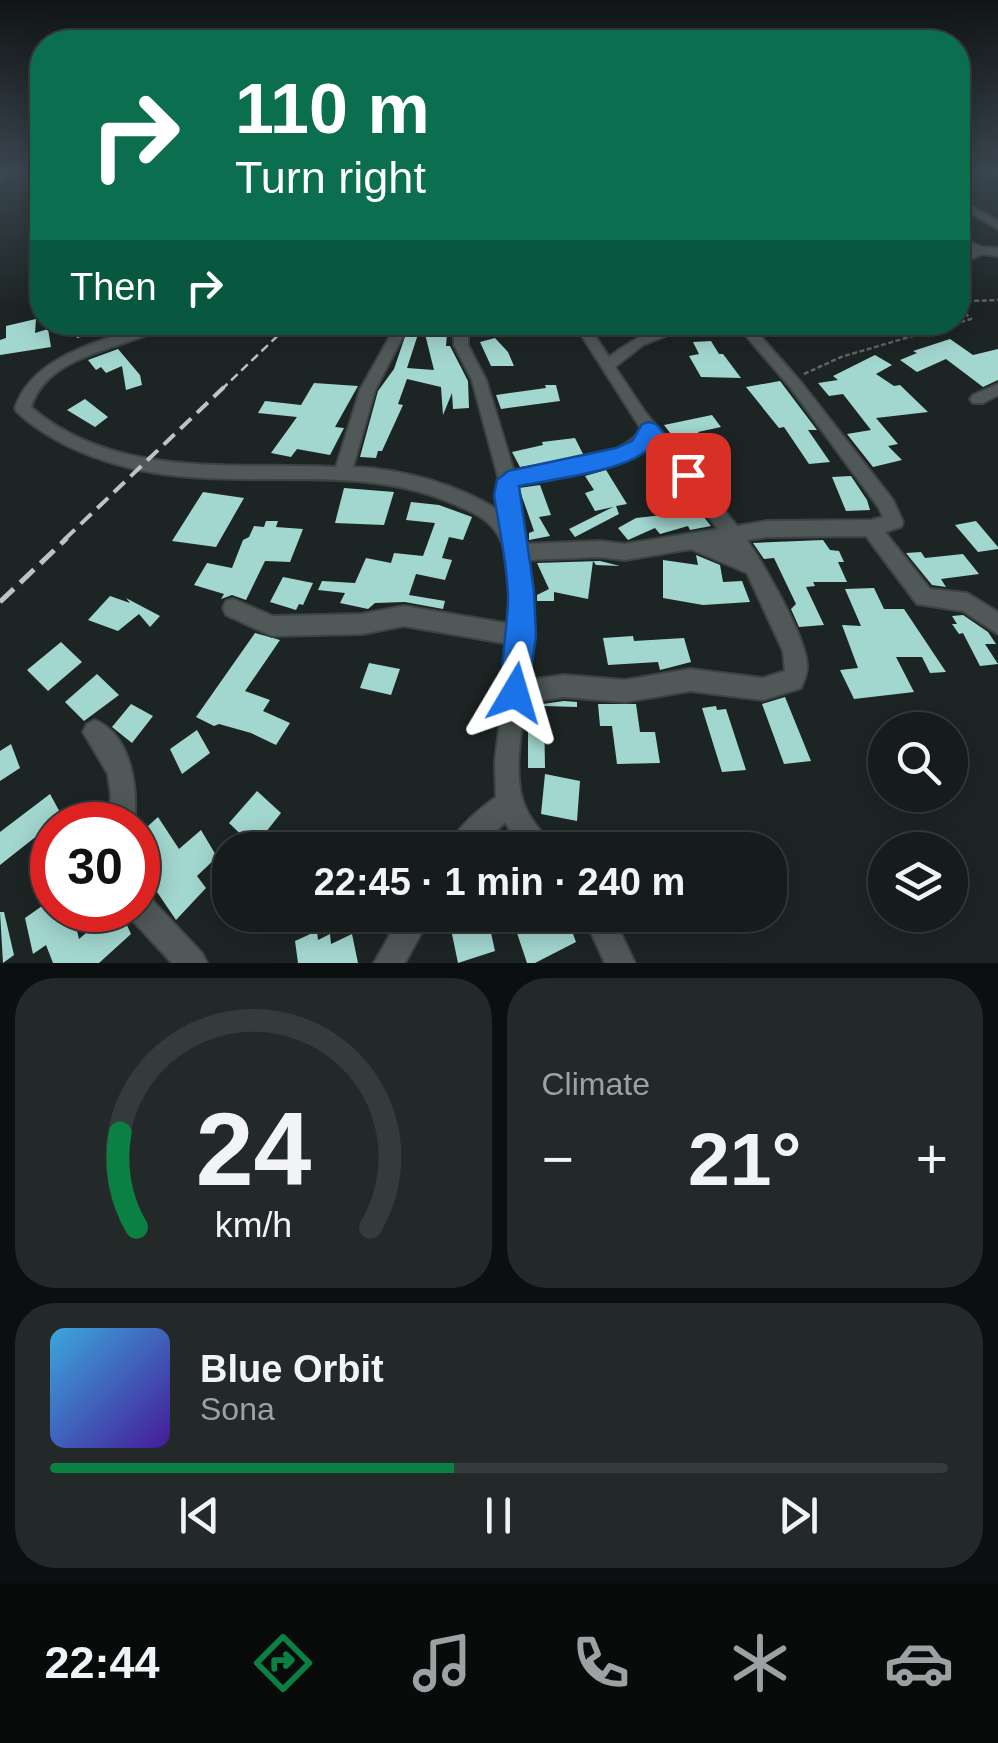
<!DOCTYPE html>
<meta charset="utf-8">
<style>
:root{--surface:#161c1b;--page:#232928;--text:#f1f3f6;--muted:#9ea1a3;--line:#353a3a;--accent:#0b8043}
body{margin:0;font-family:Arial,sans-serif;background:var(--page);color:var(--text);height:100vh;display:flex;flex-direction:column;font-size:38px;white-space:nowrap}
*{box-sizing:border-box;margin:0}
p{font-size:32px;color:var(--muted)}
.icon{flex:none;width:55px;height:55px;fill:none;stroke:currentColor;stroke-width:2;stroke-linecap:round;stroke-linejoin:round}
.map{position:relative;height:963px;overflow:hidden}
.sheet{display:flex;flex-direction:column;gap:15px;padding:15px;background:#0c0f0f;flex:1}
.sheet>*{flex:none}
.top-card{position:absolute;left:30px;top:30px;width:940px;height:305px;border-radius:40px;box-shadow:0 5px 25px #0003,0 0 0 2px var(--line);background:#0b6e4f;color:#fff;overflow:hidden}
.buttons{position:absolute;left:868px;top:712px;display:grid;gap:20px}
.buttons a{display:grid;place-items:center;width:100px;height:100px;border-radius:50%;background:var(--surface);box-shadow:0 5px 25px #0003,0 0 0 2px var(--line);font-size:50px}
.speed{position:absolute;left:30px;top:802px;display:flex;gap:20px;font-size:50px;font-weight:700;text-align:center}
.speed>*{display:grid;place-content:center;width:130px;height:130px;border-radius:50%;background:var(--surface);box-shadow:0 5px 25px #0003,0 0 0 2px var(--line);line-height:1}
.speed .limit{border:15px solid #d22;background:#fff;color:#111}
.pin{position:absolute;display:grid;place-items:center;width:85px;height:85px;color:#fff;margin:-42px;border-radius:20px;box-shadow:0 5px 15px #0006}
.me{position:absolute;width:110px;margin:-55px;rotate:7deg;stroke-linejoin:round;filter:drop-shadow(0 0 8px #0008)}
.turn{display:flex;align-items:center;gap:35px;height:210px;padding:0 40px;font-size:45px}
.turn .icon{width:130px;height:130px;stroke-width:2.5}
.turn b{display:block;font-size:70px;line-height:85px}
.then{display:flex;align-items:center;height:95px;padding:0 40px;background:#0003;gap:20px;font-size:38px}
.big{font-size:75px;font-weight:800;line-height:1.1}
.sheet .card{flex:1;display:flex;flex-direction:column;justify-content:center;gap:15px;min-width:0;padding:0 35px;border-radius:40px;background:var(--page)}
.sheet .dial{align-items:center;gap:0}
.dial svg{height:260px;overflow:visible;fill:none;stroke:var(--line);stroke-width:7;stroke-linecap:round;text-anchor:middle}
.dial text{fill:var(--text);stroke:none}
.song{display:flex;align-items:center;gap:30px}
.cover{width:120px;height:120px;border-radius:15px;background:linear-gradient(135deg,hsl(200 70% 55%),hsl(260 70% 35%))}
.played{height:10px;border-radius:5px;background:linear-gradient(90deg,var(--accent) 45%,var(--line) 45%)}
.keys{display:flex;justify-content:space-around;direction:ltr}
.heat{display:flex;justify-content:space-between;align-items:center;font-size:55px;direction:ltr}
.sheet .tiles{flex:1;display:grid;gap:15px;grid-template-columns:1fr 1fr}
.card:last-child{grid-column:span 2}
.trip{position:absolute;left:212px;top:832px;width:575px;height:100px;border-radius:40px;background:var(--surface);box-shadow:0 5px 25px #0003,0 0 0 2px var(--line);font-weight:800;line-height:100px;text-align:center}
.dock{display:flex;height:160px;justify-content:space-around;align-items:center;background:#090b0b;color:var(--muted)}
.dock .icon{width:70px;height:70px}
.dock .active{color:var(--accent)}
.dock b{font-size:45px;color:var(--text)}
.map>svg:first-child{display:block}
.building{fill:#a2d7d0}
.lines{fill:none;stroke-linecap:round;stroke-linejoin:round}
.minor-casing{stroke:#3c4342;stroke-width:4}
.path{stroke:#5d6463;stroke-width:2.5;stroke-dasharray:5 2.5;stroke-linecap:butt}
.minor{fill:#505958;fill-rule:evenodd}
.rail-far2{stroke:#bec4c3;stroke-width:2.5;stroke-dasharray:9 5;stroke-linecap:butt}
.rail-far1{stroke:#bec4c3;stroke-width:4;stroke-dasharray:15 8;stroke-linecap:butt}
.rail{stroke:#bec4c3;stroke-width:5;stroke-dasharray:19 9;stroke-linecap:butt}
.route{fill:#1a73e8;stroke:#114b97;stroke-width:2.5}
</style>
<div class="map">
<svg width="998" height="963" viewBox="0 0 998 963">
<rect width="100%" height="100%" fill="#1d2524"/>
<path class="building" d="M 36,319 L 35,333 L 48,329 L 51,347 L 0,355 L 0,340 L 6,338 L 6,326 Z
M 67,322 L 121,322 L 122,326 L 77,338 L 76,333 L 66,335 Z
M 410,322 L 422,322 L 407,368 L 434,370 L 422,322 L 448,322 L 446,346 L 450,346 L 468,381 L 469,408 L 453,409 L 452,393 L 443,415 L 441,387 L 407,379 L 398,404 L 403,405 L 382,451 L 378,451 L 376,458 L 360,457 L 378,391 L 394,369 Z
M 495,338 L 508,352 L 514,366 L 491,366 L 480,342 Z
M 950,339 L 973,355 L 998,349 L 998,380 L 983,387 L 946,359 L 917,372 L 900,360 L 917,353 L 913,351 Z
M 711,341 L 719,354 L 723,354 L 741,378 L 701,377 L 689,356 L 699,354 L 693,342 Z
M 118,349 L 140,375 L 142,385 L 126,390 L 122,366 L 106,373 L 101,367 L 96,370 L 88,360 Z
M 875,355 L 892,365 L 876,374 L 894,386 L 900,385 L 928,412 L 876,418 L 898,444 L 888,446 L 902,460 L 873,467 L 847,434 L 871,430 L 843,394 L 829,396 L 818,383 L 838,380 L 833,376 Z
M 780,381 L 817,430 L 808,430 L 830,462 L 809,464 L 784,427 L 779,428 L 746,387 Z
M 314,383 L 358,386 L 335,427 L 344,428 L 330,455 L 297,449 L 291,457 L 271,453 L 297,417 L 258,413 L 265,401 L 301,405 Z
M 545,385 L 556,385 L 560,401 L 501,409 L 496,395 L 546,388 Z
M 85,399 L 108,417 L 95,427 L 67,410 Z
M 712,415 L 721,427 L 698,432 L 711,448 L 687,455 L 664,425 Z
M 575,438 L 584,456 L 520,467 L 512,452 L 543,445 L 542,442 Z
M 606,470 L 627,504 L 616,506 L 619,514 L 575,537 L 569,529 L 613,507 L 595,511 L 585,493 L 594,490 L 585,476 Z
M 851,476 L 867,500 L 870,510 L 846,511 L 832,477 Z
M 540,485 L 551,515 L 539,517 L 550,536 L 529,540 L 529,533 L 534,531 L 519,488 Z
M 344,488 L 394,492 L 384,525 L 335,523 Z
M 203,492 L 244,498 L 216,547 L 172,541 Z
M 411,502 L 439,505 L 472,517 L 463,540 L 449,537 L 442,558 L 452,560 L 445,580 L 416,574 L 409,595 L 445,601 L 443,609 L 405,602 L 375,603 L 368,609 L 340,603 L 345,593 L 318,590 L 322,581 L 355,583 L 366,558 L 391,563 L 394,553 L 423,556 L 435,523 L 406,520 Z
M 699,511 L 711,526 L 690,530 L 688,526 L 660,534 L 655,528 L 628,540 L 618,528 L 636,518 Z
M 266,521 L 278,521 L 276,527 L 303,529 L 290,562 L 265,561 L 246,600 L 232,595 L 221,599 L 224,594 L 194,585 L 207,563 L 232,568 L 243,540 L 249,537 L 254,526 L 264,527 Z
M 976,521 L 998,547 L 998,549 L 978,552 L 955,525 Z
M 823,540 L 830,550 L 839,551 L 844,562 L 838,562 L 847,582 L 813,582 L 815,586 L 806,587 L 824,625 L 799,627 L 791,609 L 796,604 L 774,558 L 764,559 L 753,543 Z
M 921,552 L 925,558 L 963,554 L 979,574 L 941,579 L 946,587 L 932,585 L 906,553 Z
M 696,555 L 720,565 L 723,582 L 742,581 L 750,602 L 703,605 L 663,598 L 663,560 L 698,565 Z
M 593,561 L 588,599 L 554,592 L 554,601 L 537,601 L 537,595 L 549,589 L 537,563 L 600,561 L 620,566 L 596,565 Z
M 283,577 L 313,583 L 303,605 L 299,604 L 296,610 L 270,602 Z
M 874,588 L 884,609 L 904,609 L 946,672 L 930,673 L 922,657 L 896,657 L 914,692 L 854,699 L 840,670 L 858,668 L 842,625 L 861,626 L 845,589 Z
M 110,596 L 130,603 L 126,598 L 160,616 L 150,627 L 139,614 L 118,631 L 88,620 Z
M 963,615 L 988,632 L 996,644 L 985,644 L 998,664 L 980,666 L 963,633 L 959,634 L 952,624 L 957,624 L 952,616 Z
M 255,633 L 280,640 L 245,691 L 270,700 L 263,711 L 290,723 L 276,745 L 251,733 L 219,724 L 214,726 L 196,717 Z
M 633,636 L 634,641 L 684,638 L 691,662 L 660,670 L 658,662 L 608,665 L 603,638 Z
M 61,642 L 82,662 L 48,691 L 27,670 Z
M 369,663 L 400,669 L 391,695 L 360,688 Z
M 97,674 L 119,695 L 84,721 L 65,702 Z
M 785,697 L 811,761 L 784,764 L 762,704 Z
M 564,701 L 577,702 L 577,707 L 544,706 L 545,768 L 528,768 L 528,706 Z
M 131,704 L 153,716 L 132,743 L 112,727 Z
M 598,704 L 636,704 L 640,732 L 655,732 L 660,763 L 617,764 L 612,726 L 600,726 Z
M 716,706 L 717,710 L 726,709 L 746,770 L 722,772 L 702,708 Z
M 197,730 L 210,753 L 182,774 L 170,749 Z
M 11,744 L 20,768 L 0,781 L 0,751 Z
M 545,774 L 580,781 L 577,821 L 541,814 Z
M 257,791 L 281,813 L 254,847 L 229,823 Z
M 50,794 L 62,816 L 0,865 L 0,832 Z
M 158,817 L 179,849 L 201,830 L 217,857 L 197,876 L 206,888 L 176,920 L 138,864 L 138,835 Z
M 391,833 L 392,850 L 358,850 L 357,841 Z
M 52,899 L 52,910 L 72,910 L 79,939 L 113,910 L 120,910 L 131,934 L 99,963 L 53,963 L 46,945 L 33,954 L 25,918 Z
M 0,912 L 4,912 L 14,955 L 3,963 Z
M 448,915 L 487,915 L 495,951 L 458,963 Z
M 511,915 L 566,915 L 576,942 L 535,963 L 527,963 Z
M 317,931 L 318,940 L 330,934 L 331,944 L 352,934 L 358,963 L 298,963 L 295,941 Z"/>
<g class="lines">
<g class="minor-casing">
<path id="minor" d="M 0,172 L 11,172 L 0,179 Z
M 958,198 L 998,221 L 998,229 L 958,205 Z
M 958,237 L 982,247 L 998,248 L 998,256 L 982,254 L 958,265 L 958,257 L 971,250 L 958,244 Z
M 152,322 L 171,322 C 130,351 49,350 31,407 C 116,480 234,462 336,467 L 360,390 L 389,338 L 392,322 L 406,322 L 402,338 L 375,390 L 353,467 C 402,469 457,484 498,510 L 496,495 L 499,480 L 472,380 L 454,345 L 454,322 L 468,322 L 468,345 L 486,380 L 514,472 C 549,465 621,461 641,429 L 573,322 L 586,322 L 609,357 C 636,336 666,322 701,322 L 643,345 L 615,367 L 645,412 L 737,526 L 767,521 L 871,520 L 883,517 L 879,508 L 790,387 L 734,322 L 748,322 L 800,381 L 893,500 L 903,522 L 901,527 L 885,532 L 930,589 L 967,593 L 998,612 L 998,634 L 963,611 L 917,604 L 866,536 L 767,537 L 747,540 C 764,565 806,637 807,665 C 808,673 804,680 801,688 L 763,700 L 690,691 L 625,702 L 564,697 L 525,703 C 521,735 512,778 526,809 C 533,824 546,835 552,850 L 522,850 L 505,822 L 478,850 L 447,850 C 455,829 478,810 496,797 L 495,761 L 510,644 L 404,626 L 362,634 L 272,636 L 226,615 L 223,608 L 226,601 L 233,599 L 273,616 L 362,614 L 404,606 L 512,624 C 515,593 514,555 494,529 C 485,517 470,511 456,505 C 368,465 271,486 178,476 C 123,471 58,450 17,412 L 15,408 C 34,353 104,342 152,322 ZM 650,441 L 718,529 L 625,544 L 600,541 L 523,544 L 514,495 L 516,485 C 556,477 622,472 650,441 ZM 691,549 L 747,573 L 783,651 L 785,671 L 763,678 L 690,669 L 625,680 L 564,675 L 528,680 C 533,640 537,599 528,560 L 600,557 L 625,560 Z
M 998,384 L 998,395 L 983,403 L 973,403 L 970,399 L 973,395 Z
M 95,720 C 133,736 138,791 134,825 L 108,825 L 111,797 L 108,774 L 83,732 L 87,724 Z
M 138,884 L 148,888 L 153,901 L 202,953 L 207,963 L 172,963 L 133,921 L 128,910 L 138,910 Z
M 401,915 L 431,915 L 405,963 L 374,963 Z
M 583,915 L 612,915 L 635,963 L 605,963 Z"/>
</g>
<path class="path" d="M 804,374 L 841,357 L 971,319 L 959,307 L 970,301 L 998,300"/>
<use href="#minor" class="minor"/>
<path class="rail-far2" d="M 221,390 L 292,322"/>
<path class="rail-far1" d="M 64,540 L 224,387"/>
<path class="rail" d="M 0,602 L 67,538"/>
</g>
<linearGradient id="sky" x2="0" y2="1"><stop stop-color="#101414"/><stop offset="0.56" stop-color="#3a4650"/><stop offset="1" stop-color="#3a4650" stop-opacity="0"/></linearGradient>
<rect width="998" height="307" fill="url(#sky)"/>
<path class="route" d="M 649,422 L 656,424 L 695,469 L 699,475 L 695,481 L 680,481 L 651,446 C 634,470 549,480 519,486 L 534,591 L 536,636 L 526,704 L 515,708 L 505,704 C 496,683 509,623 508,596 C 507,562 499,528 494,495 L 497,480 L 508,471 L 616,448 L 632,441 L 642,424 Z"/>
</svg>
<div class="buttons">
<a><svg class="icon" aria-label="search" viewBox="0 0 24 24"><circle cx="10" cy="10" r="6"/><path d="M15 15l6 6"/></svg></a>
<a><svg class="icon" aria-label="layers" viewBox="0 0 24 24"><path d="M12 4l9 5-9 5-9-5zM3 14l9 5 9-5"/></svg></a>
</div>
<div class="speed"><div class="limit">30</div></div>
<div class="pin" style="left:688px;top:475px;background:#d93025"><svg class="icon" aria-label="arrive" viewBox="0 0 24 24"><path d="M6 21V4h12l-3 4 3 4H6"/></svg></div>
<svg class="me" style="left:515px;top:693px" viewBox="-20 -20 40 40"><path d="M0-17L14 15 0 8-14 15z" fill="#1a73e8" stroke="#fff" stroke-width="4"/></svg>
<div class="trip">22:45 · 1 min · 240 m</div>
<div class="top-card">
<div class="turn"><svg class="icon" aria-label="right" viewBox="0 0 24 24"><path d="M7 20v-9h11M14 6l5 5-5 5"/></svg><div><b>110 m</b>Turn right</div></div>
<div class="then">Then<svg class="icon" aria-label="right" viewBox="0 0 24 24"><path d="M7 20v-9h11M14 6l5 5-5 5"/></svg></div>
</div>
</div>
<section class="sheet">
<div class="tiles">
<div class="card dial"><svg viewBox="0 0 100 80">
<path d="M14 69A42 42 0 1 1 86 69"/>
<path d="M14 69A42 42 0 0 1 9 40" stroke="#0b8043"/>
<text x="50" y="56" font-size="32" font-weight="700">24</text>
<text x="50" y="72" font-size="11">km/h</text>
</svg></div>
<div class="card"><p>Climate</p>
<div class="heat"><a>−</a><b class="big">21°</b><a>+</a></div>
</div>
<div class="card">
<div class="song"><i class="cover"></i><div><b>Blue Orbit</b><p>Sona</p></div></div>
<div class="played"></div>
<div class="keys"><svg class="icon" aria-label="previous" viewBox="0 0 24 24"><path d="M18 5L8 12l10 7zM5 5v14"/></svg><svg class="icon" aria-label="pause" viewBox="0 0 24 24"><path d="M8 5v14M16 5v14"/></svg><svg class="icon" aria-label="next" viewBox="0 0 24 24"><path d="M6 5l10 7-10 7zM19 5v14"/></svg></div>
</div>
</div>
</section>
<nav class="dock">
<b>22:44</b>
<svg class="icon active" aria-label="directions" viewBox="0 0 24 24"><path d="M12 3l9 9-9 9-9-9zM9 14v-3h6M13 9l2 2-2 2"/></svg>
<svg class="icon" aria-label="music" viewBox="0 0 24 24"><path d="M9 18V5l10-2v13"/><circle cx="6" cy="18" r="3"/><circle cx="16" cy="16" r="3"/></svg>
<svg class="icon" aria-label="phone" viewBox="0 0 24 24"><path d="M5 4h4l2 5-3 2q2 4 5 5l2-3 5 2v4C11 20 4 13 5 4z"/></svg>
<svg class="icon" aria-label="climate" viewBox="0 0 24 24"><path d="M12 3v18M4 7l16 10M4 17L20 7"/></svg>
<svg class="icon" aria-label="car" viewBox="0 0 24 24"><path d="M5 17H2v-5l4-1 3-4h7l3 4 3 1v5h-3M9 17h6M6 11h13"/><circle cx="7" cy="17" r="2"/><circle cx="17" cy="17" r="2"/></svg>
</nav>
